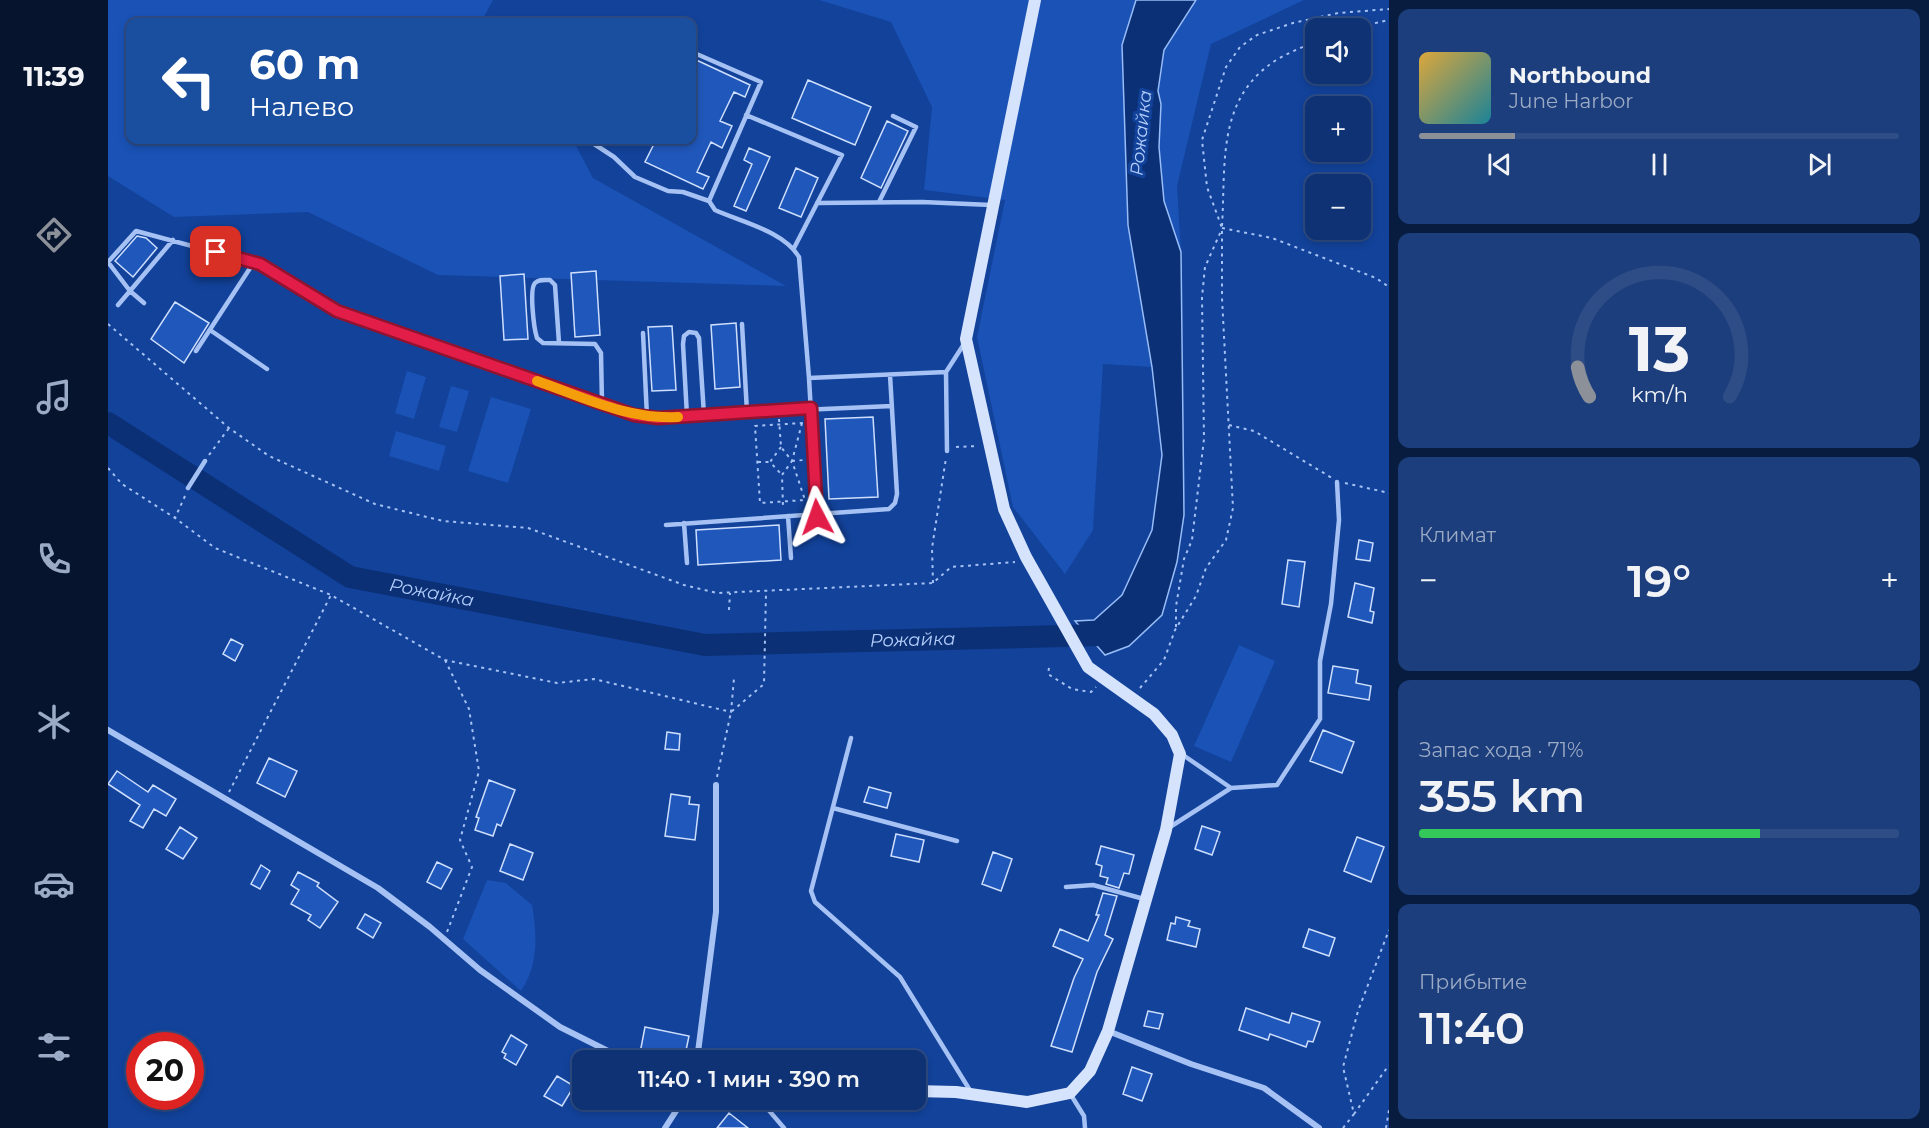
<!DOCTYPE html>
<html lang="ru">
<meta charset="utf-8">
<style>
:root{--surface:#0e3274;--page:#1c3e7c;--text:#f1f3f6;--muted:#9baac5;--line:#2e4d86;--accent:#8c9099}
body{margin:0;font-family:Montserrat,sans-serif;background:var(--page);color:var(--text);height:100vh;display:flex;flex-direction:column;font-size:22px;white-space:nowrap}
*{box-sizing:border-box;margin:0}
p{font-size:20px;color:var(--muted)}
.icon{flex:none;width:33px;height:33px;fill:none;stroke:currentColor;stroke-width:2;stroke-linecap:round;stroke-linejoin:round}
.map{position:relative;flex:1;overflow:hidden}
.sheet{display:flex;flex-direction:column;gap:9px;padding:9px;background:#081c40;width:540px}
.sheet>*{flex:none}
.top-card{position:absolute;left:18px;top:18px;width:570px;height:126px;border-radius:12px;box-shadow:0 3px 9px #0003,0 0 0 2px var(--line);background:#1a4fa0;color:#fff;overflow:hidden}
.buttons{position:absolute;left:1197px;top:18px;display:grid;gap:12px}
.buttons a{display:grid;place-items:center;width:66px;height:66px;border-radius:12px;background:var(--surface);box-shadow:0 3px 9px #0003,0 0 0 2px var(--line);font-size:30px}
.speed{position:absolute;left:18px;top:1032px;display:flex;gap:12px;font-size:30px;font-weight:700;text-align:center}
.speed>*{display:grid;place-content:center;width:78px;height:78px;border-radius:50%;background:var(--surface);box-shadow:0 3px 9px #0003,0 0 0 2px var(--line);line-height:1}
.speed .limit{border:9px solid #d22;background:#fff;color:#111}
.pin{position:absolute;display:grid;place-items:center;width:51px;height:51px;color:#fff;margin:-26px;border-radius:12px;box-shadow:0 3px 9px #0006}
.me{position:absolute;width:66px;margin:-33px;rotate:356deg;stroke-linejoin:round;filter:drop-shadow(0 0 4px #0008)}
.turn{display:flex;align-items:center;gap:21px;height:126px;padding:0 24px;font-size:27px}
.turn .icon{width:78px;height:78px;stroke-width:2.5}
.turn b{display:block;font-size:42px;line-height:51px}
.big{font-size:45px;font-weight:600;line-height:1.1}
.sheet .card{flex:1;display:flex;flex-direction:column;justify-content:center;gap:9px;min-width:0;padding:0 21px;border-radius:12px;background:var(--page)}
.sheet .dial{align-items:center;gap:0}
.dial svg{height:156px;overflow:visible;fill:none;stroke:var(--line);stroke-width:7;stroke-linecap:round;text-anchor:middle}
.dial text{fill:var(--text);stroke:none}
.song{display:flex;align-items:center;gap:18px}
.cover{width:72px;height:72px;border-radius:9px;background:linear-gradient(135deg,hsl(40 70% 55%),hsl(190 70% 35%))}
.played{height:6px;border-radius:3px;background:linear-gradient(90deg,var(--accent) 20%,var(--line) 20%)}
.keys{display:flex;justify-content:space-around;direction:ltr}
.heat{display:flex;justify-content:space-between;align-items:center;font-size:33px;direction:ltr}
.charge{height:9px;border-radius:4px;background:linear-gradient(90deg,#34c759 71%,var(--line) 0)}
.trip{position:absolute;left:464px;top:1050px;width:354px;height:60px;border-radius:12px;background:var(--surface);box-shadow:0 3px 9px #0003,0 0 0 2px var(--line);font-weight:600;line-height:60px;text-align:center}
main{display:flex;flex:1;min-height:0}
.dock{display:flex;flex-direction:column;width:108px;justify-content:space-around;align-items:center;background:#06142e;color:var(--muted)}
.dock .icon{width:42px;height:42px}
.dock .selected{color:var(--accent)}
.dock b{font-size:27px;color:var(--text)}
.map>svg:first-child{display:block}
.green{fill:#1a52b5}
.water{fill:#0b3076;stroke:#97bcf7;stroke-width:1.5}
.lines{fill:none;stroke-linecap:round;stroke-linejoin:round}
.river{stroke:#0b3076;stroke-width:22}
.building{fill:#2057ba;stroke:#cedffe;stroke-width:1.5}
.path{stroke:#a6c2f4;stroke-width:2;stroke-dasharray:3 4.5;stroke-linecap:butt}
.lane{stroke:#a6c2f4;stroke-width:4.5}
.street{stroke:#a6c2f4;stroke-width:6}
.secondary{stroke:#d5e3fd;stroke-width:12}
.route-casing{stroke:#92132f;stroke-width:15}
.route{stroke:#e11d48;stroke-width:10}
.slow{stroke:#f59e0b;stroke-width:10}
.labels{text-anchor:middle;stroke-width:6;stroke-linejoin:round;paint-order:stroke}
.water-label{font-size:18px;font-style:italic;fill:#b2cdfa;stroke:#12429a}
</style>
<main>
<nav class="dock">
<b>11:39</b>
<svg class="icon selected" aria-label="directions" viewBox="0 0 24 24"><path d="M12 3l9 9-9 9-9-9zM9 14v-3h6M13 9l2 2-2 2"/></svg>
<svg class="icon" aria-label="music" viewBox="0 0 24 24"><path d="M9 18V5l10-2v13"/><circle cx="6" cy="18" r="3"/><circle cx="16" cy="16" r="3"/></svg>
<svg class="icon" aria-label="phone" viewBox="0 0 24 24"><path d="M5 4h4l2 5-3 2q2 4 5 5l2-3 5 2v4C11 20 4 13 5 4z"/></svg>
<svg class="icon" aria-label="climate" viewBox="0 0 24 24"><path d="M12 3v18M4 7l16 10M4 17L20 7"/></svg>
<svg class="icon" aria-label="car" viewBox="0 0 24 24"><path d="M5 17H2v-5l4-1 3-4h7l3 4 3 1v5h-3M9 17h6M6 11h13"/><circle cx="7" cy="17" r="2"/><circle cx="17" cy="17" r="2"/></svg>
<svg class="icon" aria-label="filters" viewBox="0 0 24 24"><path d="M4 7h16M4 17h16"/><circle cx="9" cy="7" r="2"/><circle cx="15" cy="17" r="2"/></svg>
</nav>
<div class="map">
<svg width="1281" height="1128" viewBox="0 0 1281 1128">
<rect width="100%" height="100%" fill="#12429a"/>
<path class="green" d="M 0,0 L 385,0 L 373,22 L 22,22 L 22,140 L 465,140 L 485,178 L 678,286 L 330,275 L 200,212 L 66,217 L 0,176 Z
M 711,0 L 1028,0 L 1014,45 L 1020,225 L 1044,367 L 995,364 L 985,530 L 957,574 L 905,507 L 869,337 L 897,200 L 816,190 L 824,107 L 783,22 Z
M 1088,0 L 1196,0 L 1103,44 L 1069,186 L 1073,252 L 1056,201 L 1051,147 L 1053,104 L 1050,91 L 1056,50 Z
M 299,371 L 318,377 L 306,419 L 287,413 Z
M 343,386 L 361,391 L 349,432 L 331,427 Z
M 383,397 L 423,409 L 400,483 L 360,471 Z
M 288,431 L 338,446 L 331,471 L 281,456 Z
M 1131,645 L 1167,661 L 1123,762 L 1086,746 Z
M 379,880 L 398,883 L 424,905 C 429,935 431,964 413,991 L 355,939 Z"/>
<path class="water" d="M 1028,0 L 1088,0 L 1056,50 L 1050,91 L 1053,104 L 1051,147 L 1056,201 L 1073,252 L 1076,515 L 1069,562 L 1054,615 L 1021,646 L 997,655 L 967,621 L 986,620 L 1014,595 L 1044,530 L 1054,455 L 1044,367 L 1020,225 L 1014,45 Z"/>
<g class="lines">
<path class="river" id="s1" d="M 0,423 L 242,577 L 597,645 L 996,635 L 1005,626"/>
</g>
<path class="building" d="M 584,58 L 642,85 L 637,97 L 626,92 L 612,121 L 624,126 L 614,148 L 603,142 L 589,172 L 601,177 L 595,189 L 537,162 L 548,140 L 584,140 Z
M 700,80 L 763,107 L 747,145 L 684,118 Z
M 779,121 L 800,131 L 773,188 L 753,178 Z
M 641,148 L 662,157 L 638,211 L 626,206 L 644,164 L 636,160 Z
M 688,168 L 710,178 L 693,217 L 671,208 Z
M 29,236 L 38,238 L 49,248 L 25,277 L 7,261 Z
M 488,271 L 492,335 L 467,337 L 463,273 Z
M 416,274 L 420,339 L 396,340 L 392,276 Z
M 67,302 L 101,323 L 76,363 L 43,339 Z
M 628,323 L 632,387 L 607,389 L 603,325 Z
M 564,326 L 568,390 L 544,391 L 540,327 Z
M 765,417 L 770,497 L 721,499 L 717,419 Z
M 671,525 L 673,560 L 590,565 L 588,530 Z
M 1251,540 L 1265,543 L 1262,561 L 1248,559 Z
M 1180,560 L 1197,562 L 1191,607 L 1174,604 Z
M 1247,583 L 1266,588 L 1262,611 L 1266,612 L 1264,623 L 1240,617 Z
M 123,639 L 135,645 L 127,661 L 115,654 Z
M 1225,666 L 1250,670 L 1248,683 L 1263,686 L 1261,700 L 1220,693 Z
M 1215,730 L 1246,742 L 1234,773 L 1202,761 Z
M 559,732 L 572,734 L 571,750 L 557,749 Z
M 161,758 L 189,771 L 177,797 L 149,783 Z
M 9,771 L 40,792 L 45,785 L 68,799 L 58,816 L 46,809 L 35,828 L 22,821 L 32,805 L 0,784 Z
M 381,780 L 407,790 L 393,826 L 389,824 L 385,836 L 367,830 L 371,818 L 368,817 Z
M 761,787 L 783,793 L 779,808 L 756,802 Z
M 563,794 L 582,797 L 581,804 L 591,805 L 587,840 L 557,836 Z
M 1094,826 L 1112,832 L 1104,855 L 1087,849 Z
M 72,827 L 89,838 L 75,859 L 58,849 Z
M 788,834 L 816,840 L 811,862 L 783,856 Z
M 1249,837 L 1276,847 L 1263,882 L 1236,871 Z
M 402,844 L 425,853 L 415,880 L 392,871 Z
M 993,846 L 1026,855 L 1021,874 L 1016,873 L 1011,888 L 998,884 L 1000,878 L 992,876 L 994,866 L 988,864 Z
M 885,852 L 904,859 L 893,891 L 874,884 Z
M 329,862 L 344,869 L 333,889 L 319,882 Z
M 153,865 L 162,871 L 152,889 L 143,884 Z
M 190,872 L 211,883 L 209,886 L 230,902 L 212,928 L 200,920 L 203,915 L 183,904 L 191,890 L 183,885 Z
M 995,893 L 1009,896 L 997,935 L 1005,939 L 989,972 L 964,1052 L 943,1046 L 966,978 L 975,959 L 945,946 L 952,929 L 980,941 L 991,915 L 988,915 Z
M 257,914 L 273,923 L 265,938 L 249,928 Z
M 1068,917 L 1082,921 L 1080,926 L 1092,929 L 1088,947 L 1059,940 L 1063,923 L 1067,924 Z
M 1201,929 L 1227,938 L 1221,956 L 1195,947 Z
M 1138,1008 L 1181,1023 L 1184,1013 L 1212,1022 L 1205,1042 L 1200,1041 L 1198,1047 L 1162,1034 L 1160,1040 L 1131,1030 Z
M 1040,1011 L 1055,1014 L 1051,1029 L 1036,1026 Z
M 537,1027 L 581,1036 L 576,1060 L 546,1060 L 547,1056 L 532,1053 Z
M 403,1035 L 419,1045 L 408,1065 L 396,1058 L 398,1054 L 394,1052 Z
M 1024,1067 L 1044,1074 L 1034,1101 L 1015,1094 Z
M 449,1076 L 466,1086 L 454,1106 L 436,1096 Z
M 621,1113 L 640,1128 L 609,1128 Z"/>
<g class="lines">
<path class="path" d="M 1245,28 L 1281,20
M 1114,226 C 1118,163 1108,97 1170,59 C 1182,52 1195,47 1208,41
M 1114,228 L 1164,238 L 1268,278 L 1281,287
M 0,324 L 121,428 L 161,456 L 267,504 L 335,521 L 420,528 L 576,585 L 609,593 L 825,583 L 843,567 L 907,562
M 671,419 L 673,447 L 684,461 L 674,475 L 675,507
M 694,423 L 684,461 L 697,500 L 652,503 L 647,426 Z
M 1121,425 L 1146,431 L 1224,478
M 673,447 L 662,462 L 674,475
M 848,447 L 869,446
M 101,455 L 121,428
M 684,461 L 696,460
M 650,462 L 662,462
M 0,468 L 14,484 L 67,518
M 1237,483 L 1281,493
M 77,496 L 67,518 L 107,548 L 223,595 L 337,660 L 449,683 L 486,679 L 623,712 L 626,678
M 825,583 L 824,548 L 838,458
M 621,610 L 622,593
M 1068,627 L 1068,606 L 1076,559 L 1084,540 L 1096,439 L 1094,297 L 1097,267 L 1113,231
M 337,660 L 361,709 L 371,771 L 352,840 L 364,867 L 339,932
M 941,668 L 940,674 L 964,689 L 983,692 L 988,687
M 1032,688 L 1056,660 L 1067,630 L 1088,596 L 1098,568 L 1118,540 L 1125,508 L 1114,298 L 1114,228 L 1099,187 L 1094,140 L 1118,67 L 1132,47 L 1149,35 L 1185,23 L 1230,13 L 1281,9
M 609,777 L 623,712 L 656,684 L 658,592
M 121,792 L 223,595
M 1246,1114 L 1281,1065
M 1235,1128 L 1246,1114 L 1235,1067 L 1250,1011 L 1281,930
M 1278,1128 L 1281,1110"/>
<path class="lane" d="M 584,52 L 653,82 L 601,201 L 607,210 C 633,222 676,231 691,257 L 701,378 L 838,372
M 638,115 L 734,155 L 686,248
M 480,140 L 506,157 L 527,177 L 560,191 L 575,192 L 601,201
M 771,202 L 808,127 L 785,116
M 709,203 L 814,202 L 883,205
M 65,240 L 22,291 L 0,262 L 28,231 L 151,264 L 229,311 L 512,410 L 539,417 L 784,406
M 10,305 L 22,291 L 36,303
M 634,324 L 639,412
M 102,330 L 159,369
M 535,333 L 539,417
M 451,343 L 447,285 L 442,280 C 436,280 431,279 427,283 C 421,289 426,329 429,338 L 435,343 L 487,344 L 493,353 L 494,404
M 88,351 L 146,262
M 701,378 L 709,517
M 579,416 L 575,344 L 576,336 L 581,332 L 588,333 L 591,338 L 596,415
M 839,451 L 838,372 L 856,344
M 80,488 L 97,461
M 680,516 L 683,558
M 576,523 L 579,563
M 558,525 L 781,509 L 787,503 L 789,494 L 782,375
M 743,738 L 703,891 L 707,902 L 792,977 L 863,1092
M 1075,755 L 1123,788 L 1169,785 L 1212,719 L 1212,661 L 1223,604 L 1231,520 L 1229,482
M 725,808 L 849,841
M 1062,827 L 1123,788
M 958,887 L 985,885 L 1036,899
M 963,1095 L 976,1116 L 977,1128
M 652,1100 L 676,1128"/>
<path class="street" d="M 0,730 L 270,888 L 322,927 L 372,970 L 452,1027 L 518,1060
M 1000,1031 L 1083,1064 L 1156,1088 L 1211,1128
M 589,1060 L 608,912 L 608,785
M 557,1128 L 575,1100"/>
<path class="secondary" d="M 807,1091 L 848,1092 L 919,1102 L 962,1093 L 982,1071 L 1000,1031 L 1058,830 L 1072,754 L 1064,735 L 1046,714 L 980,667 L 918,557 L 896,509 L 858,339 L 927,0"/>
</g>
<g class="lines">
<g class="route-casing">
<path id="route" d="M 108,252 L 152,264 L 229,311 L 526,415 L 550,418 L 703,408 L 709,517"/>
</g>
<use href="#route" class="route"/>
<path class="slow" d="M 429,381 C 475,397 520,420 570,417"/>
</g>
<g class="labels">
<g class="water-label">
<text transform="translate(1033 133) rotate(-84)" y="6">Рожайка</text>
<text dy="6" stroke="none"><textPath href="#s1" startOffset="370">Рожайка</textPath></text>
<text dy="6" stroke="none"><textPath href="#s1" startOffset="856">Рожайка</textPath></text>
</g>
</g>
</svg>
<div class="buttons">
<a><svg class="icon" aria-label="sound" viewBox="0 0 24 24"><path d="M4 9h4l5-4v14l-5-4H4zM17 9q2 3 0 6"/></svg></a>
<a>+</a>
<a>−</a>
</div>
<div class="speed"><div class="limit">20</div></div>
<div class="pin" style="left:108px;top:252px;background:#d93025"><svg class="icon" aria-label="arrive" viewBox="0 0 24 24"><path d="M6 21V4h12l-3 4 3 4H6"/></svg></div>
<svg class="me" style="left:709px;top:517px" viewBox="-20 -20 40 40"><path d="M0-17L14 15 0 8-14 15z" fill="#e11d48" stroke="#fff" stroke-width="4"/></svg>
<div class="trip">11:40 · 1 мин · 390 m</div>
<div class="top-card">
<div class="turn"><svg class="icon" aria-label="left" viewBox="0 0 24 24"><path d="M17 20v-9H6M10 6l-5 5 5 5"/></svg><div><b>60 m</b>Налево</div></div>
</div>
</div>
<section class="sheet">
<div class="card">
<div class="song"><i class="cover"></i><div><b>Northbound</b><p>June Harbor</p></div></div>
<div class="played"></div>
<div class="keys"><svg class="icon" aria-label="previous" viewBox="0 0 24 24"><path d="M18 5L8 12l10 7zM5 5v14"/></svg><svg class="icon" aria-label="pause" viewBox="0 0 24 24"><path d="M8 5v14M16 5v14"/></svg><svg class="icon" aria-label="next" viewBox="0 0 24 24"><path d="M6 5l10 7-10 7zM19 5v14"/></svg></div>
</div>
<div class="card dial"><svg viewBox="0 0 100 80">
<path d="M14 69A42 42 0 1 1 86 69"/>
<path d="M14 69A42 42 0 0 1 8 54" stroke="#8c9099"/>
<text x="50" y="56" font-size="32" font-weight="700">13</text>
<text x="50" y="72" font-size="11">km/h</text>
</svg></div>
<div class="card"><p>Климат</p>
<div class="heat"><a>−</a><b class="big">19°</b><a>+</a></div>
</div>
<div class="card"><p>Запас хода · 71%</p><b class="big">355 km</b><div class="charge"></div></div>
<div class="card"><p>Прибытие</p><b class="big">11:40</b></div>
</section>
</main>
